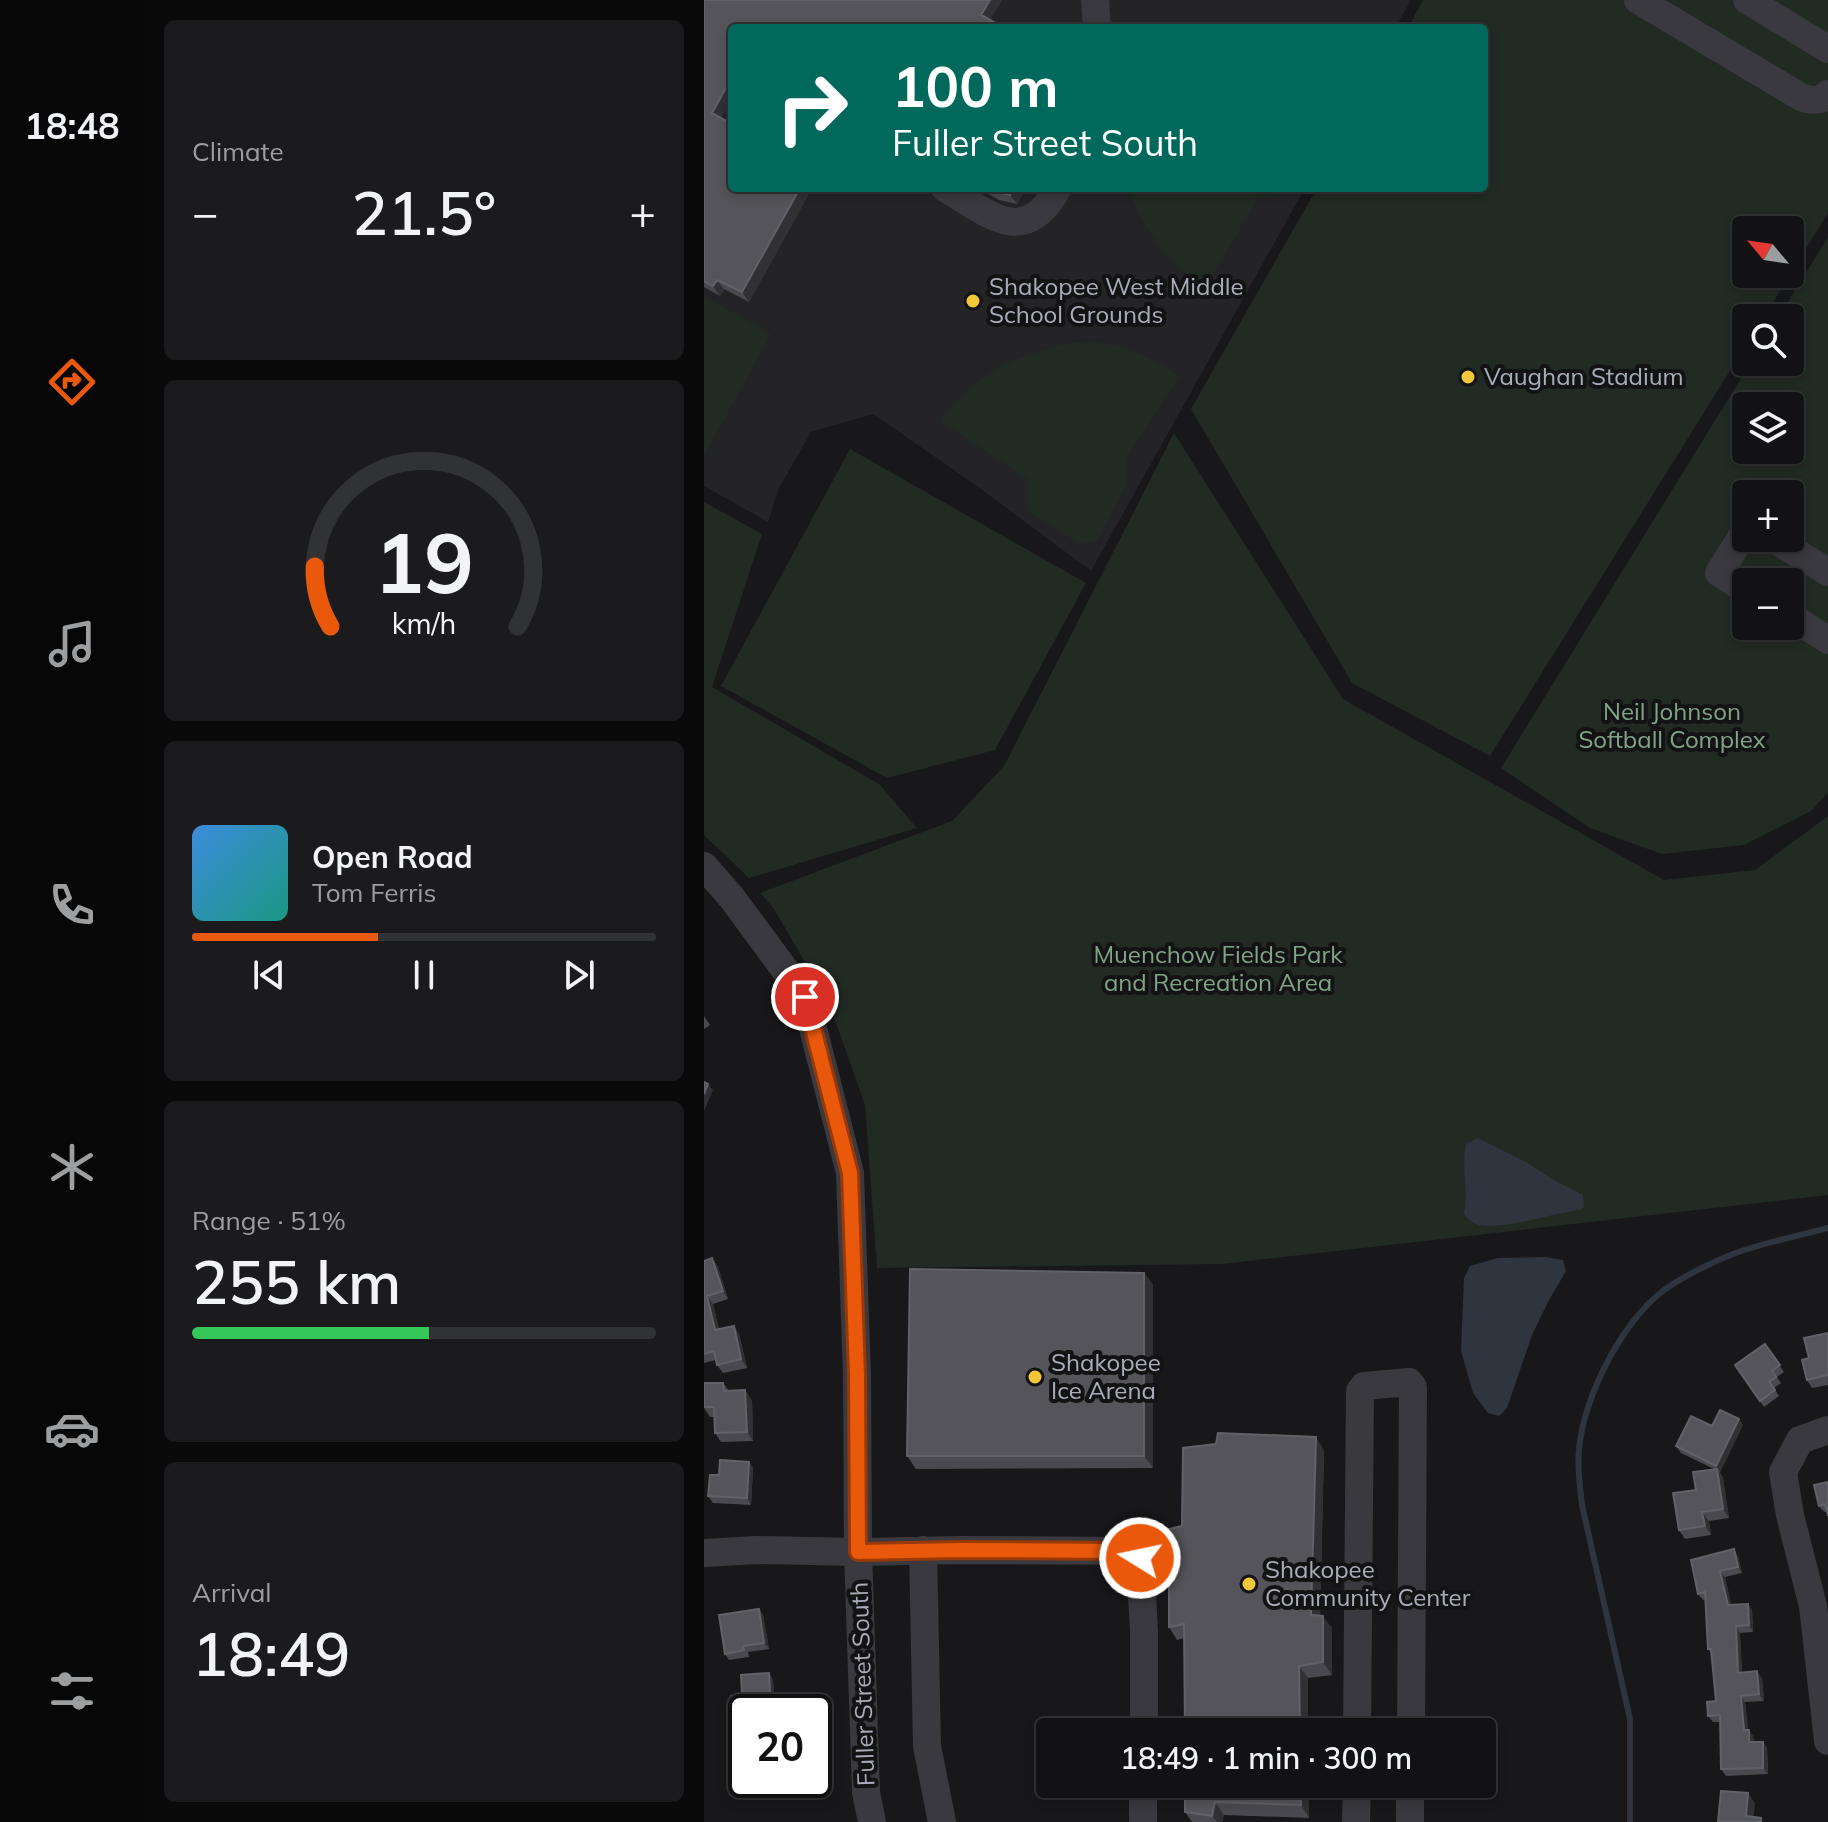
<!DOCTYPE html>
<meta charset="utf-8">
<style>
:root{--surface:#121214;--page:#1b1b1d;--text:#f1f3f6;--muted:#9c9ea0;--line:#313234;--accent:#ea580c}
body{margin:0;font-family:Mulish,sans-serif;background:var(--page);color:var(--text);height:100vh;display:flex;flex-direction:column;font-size:30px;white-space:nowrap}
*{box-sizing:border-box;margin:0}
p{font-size:26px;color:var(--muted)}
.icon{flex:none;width:44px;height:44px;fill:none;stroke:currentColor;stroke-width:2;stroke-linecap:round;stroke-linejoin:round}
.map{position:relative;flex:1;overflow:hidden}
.panel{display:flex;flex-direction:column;gap:20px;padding:20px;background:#0a0a0b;width:560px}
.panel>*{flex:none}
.top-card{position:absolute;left:24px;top:24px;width:760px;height:168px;border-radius:8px;box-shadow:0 4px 12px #0003,0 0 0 2px var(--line);background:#00695c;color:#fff;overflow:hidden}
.needle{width:52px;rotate:299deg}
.tools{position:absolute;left:1028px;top:216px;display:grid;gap:16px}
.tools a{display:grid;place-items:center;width:72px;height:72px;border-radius:8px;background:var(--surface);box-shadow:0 4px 12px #0003,0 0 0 2px var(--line);font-size:40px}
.speed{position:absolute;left:24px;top:1694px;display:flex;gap:16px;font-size:40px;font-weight:700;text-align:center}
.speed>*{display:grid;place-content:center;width:104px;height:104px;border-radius:50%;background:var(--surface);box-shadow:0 4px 12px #0003,0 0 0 2px var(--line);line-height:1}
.speed .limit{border:4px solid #111;border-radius:12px;background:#fff;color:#111}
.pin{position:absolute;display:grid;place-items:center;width:68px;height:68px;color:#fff;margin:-34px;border:4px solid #fff;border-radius:50%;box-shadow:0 2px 8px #0007}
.me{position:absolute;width:88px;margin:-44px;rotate:280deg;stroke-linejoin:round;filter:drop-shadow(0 0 6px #0008)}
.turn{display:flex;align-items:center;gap:28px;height:168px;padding:0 32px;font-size:36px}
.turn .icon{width:104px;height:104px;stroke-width:2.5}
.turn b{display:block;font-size:56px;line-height:68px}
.big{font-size:60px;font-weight:600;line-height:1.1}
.panel .widget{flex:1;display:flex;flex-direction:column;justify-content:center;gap:12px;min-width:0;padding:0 28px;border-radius:12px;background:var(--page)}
.panel .dial{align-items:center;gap:0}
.dial svg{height:208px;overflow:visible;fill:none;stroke:var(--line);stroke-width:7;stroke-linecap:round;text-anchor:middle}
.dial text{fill:var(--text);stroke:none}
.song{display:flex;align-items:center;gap:24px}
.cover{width:96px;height:96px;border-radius:12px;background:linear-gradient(135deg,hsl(210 70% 55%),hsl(170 70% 35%))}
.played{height:8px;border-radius:4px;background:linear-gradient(90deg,var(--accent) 40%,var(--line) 40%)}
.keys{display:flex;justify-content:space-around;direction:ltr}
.heat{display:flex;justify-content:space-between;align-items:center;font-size:44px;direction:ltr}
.charge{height:12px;border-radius:6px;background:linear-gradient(90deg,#34c759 51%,var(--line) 0)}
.trip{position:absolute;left:332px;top:1718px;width:460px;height:80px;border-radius:8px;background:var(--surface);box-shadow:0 4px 12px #0003,0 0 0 2px var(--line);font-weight:600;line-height:80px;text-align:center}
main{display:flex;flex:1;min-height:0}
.dock{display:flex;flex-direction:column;width:144px;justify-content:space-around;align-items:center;background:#070708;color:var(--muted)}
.dock .icon{width:56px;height:56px}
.dock .on{color:var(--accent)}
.dock b{font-size:36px;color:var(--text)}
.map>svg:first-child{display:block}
.built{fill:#242427}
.green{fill:#222a24;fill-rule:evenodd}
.water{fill:#2e353e}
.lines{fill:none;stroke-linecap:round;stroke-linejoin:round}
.stream{stroke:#2e353e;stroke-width:6}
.minor{stroke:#39393f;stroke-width:28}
.wall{fill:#49494f}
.shaded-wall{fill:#313135}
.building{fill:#54545a;stroke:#616269;stroke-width:2}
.route-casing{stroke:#983908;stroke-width:20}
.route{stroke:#ea580c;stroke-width:14}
.poi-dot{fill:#f0c739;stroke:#131315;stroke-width:3}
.labels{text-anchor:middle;stroke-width:8;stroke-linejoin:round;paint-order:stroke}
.poi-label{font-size:24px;fill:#aaadb9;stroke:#131315;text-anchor:start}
.park-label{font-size:24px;fill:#81a487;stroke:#131315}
.street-label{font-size:24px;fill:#aaadb9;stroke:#131315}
</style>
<main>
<nav class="dock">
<b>18:48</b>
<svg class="icon on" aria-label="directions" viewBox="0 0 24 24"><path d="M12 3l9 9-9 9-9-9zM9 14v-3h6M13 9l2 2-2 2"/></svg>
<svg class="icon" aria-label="music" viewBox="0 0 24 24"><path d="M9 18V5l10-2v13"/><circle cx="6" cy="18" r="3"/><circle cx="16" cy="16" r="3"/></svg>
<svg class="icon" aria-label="phone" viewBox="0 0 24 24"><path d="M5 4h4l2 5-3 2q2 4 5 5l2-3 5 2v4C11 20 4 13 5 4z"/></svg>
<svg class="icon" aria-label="climate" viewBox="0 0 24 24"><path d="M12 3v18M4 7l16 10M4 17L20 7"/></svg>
<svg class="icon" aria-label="car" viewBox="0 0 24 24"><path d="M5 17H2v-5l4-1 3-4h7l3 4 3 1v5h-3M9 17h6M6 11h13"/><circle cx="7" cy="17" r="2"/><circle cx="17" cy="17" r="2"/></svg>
<svg class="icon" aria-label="filters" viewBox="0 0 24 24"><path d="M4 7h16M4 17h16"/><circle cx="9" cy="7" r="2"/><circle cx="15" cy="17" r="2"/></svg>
</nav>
<section class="panel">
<div class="widget"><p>Climate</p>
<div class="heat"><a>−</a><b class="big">21.5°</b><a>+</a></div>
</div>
<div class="widget dial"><svg viewBox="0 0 100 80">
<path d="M14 69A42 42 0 1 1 86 69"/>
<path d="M14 69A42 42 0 0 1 8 46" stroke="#ea580c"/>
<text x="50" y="56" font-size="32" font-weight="700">19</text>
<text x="50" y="72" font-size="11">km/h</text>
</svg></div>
<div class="widget">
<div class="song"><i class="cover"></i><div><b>Open Road</b><p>Tom Ferris</p></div></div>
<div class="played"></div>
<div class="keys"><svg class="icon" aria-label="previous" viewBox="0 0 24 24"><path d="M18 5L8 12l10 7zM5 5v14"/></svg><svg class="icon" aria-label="pause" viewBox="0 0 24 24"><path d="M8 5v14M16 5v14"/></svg><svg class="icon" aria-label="next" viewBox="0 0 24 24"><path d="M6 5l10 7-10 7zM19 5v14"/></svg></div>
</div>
<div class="widget"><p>Range · 51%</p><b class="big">255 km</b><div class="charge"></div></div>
<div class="widget"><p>Arrival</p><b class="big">18:49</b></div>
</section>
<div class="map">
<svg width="1124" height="1822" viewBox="0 0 1124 1822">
<rect width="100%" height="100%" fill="#18181a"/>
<path class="built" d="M 0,0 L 707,0 L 691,28 L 28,28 L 28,188 L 601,188 L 387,571 L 273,486 L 169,414 L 107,432 L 75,488 L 64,522 L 0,486 Z"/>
<path class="green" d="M 719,0 L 1124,0 L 1124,213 L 1059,318 L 1042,318 L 1042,345 L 786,756 L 648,683 L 487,409 L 613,188 L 780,188 L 780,28 L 704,28 ZM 1042,230 L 1086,230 L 1086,274 L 1042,274 Z
M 425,188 L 586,188 L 581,195 L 554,198 L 501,288 C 465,261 439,232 425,188 Z
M 1124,237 L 1124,793 L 1107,811 L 1040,845 L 958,854 L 886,828 L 797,768 L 1047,362 L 1086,362 L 1086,318 L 1074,318 ZM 1042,406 L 1086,406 L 1086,450 L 1042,450 ZM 1042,494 L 1086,494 L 1086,538 L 1042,538 ZM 1042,582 L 1086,582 L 1086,626 L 1042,626 Z
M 0,296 L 67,334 L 0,456 Z
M 366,343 C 376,343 388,342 398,343 C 425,347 454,361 476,376 L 421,459 L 422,485 L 393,541 L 374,543 L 324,511 L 323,479 L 236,421 C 276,371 304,359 366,343 Z
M 470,433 L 639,699 L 960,880 L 1051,870 L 1124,816 L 1124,1195 L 518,1264 L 173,1268 L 161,1105 L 125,1003 L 70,909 L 56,893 L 248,821 L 300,766 Z
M 146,449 L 382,583 L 291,750 L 183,778 L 17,686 Z
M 0,502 L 58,534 L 8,687 L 175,784 L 213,828 L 45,878 L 0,835 Z"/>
<path class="water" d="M 774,1138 L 822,1162 L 848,1179 L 879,1195 L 880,1207 L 876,1210 C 849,1213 800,1230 775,1225 C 769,1223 764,1219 760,1214 C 765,1190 757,1167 762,1144 Z
M 842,1257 L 859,1260 L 862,1271 L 844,1302 L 828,1335 L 803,1408 L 795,1416 L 784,1413 L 769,1393 L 757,1351 L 760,1278 L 766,1266 L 794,1258 Z"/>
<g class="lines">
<path class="stream" d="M 926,1822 L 926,1719 L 878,1505 C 876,1487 873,1468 875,1450 C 879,1396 922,1312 969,1284 C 988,1272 1009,1262 1029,1254 C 1057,1243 1095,1236 1124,1228"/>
<path class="minor" d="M 391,0 L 393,28
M 934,0 L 1097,97 C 1107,101 1116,102 1124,94
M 1043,0 L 1124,49
M 241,188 C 286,214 320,249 354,188
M 1042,530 L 1015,573 L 1042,590
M 1068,538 L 1124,572
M 1086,616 L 1124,640
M 0,866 L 28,898 L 101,997 L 146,1173 L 153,1375 L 154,1552 L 162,1792 L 168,1822
M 1124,1430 L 1096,1440 L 1079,1472 L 1086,1515 L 1109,1606 L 1124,1741
M 219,1550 L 223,1746 L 238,1822
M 0,1553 L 52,1550 L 154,1552 L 256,1550 L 422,1551 L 436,1558 L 440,1632 L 440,1732
M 653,1732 L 656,1391 L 660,1386 L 705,1382 L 709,1387 L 707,1732
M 439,1784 L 439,1822
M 652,1822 L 653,1784
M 706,1822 L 706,1784"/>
</g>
<path class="wall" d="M 0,0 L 286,20 L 299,28 L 28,28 L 17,118 L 28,188 L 108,188 L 45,302 L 20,289 L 16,296 L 0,287 Z
M 274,188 L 322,188 L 313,204 L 295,200 Z
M 0,1016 L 6,1025 L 0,1029 Z
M 8,1258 L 14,1267 L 24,1299 L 9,1304 L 15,1329 L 30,1326 L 35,1334 L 43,1368 L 19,1373 L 13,1365 L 12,1360 L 0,1363 L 0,1261 Z
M 440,1273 L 449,1285 L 449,1468 L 212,1469 L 203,1456 Z
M 1124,1333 L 1124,1385 L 1108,1388 L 1103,1380 L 1105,1358 Z
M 1061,1344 L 1080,1372 L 1073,1377 L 1077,1383 L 1070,1388 L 1075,1396 L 1060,1407 L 1031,1365 Z
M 0,1383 L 19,1383 L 25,1391 L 48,1400 L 49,1441 L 17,1442 L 11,1433 L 10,1417 L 6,1417 L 0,1408 Z
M 1039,1425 L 1016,1472 L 1015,1471 L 1019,1478 L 1025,1518 L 1005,1521 L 1007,1535 L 981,1539 L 975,1530 L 992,1490 L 1010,1469 L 977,1453 L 972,1446 L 1008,1426 Z
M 512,1444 L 620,1450 L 616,1616 L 628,1628 L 628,1675 L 604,1678 L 604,1732 L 481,1732 L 480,1638 L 473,1640 L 465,1627 L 478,1526 Z
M 45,1462 L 49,1468 L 47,1505 L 9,1503 L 4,1496 L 15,1475 Z
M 1124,1482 L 1123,1511 L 1120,1512 L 1115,1506 Z
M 1034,1556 L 1038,1573 L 1021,1577 L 1027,1605 L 1044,1604 L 1048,1610 L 1049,1632 L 1036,1633 L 1038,1673 L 1058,1678 L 1060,1701 L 1041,1702 L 1044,1730 L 1049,1736 L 1050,1742 L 1059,1742 L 1063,1748 L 1064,1774 L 1022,1776 L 1017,1769 L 1016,1722 L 1009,1722 L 1004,1716 L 1012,1701 L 1008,1654 L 1004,1649 L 1001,1600 L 999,1600 L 994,1594 L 987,1560 Z
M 55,1609 L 59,1615 L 65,1649 L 44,1652 L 45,1657 L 25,1660 L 21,1654 Z
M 65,1673 L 69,1680 L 71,1712 L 42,1712 L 42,1721 L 33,1721 L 28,1715 Z
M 79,1780 L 78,1796 L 36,1793 L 32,1786 Z
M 481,1784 L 605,1784 L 605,1818 L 520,1815 L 518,1822 L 488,1822 L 481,1812 Z"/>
<path class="shaded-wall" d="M 286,0 L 298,0 L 284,24 L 277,15 Z
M 28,77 L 28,99 L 15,123 L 8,113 Z
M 96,188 L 108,188 L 45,302 L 38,292 Z
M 310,188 L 322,188 L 313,204 L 306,195 Z
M 13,280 L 20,289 L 16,296 L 9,286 Z
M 4,1084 L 9,1090 L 0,1111 L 0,1094 Z
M 8,1258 L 14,1267 L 24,1299 L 19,1291 Z
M 440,1273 L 449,1285 L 449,1468 L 440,1456 Z
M 3,1296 L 9,1304 L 17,1338 L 11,1330 Z
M 30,1326 L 35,1334 L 43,1368 L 37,1359 Z
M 41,1390 L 48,1400 L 49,1441 L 43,1432 Z
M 1035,1419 L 1039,1425 L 1016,1472 L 1012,1466 Z
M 612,1437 L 620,1450 L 616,1627 L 607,1615 Z
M 45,1462 L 49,1468 L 47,1505 L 43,1498 Z
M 1013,1469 L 1019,1478 L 1025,1518 L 1019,1509 Z
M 998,1512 L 1005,1521 L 1007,1535 L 1001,1526 Z
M 1030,1549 L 1034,1556 L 1038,1573 L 1034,1567 Z
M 1016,1571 L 1021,1577 L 1029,1611 L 1024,1605 Z
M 1044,1604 L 1048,1610 L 1049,1632 L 1045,1625 Z
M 55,1609 L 59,1615 L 65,1649 L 60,1643 Z
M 619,1616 L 628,1628 L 628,1675 L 619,1662 Z
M 1032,1626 L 1036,1633 L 1038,1679 L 1034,1673 Z
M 595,1666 L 604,1678 L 604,1732 L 596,1732 Z
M 1053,1671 L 1058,1678 L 1060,1701 L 1055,1694 Z
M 65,1673 L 69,1680 L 71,1712 L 67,1712 Z
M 1037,1696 L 1041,1702 L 1045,1736 L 1040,1730 Z
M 1045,1730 L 1049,1736 L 1050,1748 L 1045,1742 Z
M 1059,1742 L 1063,1748 L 1064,1774 L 1059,1768 Z
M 74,1780 L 79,1780 L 78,1796 L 73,1789 Z
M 596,1784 L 605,1784 L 605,1818 L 597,1805 Z
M 1044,1793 L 1051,1803 L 1049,1822 L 1042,1816 Z
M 511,1802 L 520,1815 L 518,1822 L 513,1822 L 508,1816 Z"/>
<path class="building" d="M 0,0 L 286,0 L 277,15 L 297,26 L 296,28 L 28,28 L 28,77 L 8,113 L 28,124 L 28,188 L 96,188 L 38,292 L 13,280 L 9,286 L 0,281 Z
M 284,188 L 310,188 L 306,195 L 288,190 Z
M 0,1082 L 4,1084 L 0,1094 Z
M 8,1258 L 19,1291 L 3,1296 L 11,1330 L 30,1326 L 37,1359 L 13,1365 L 10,1351 L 0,1354 L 0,1261 Z
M 206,1269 L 440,1273 L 440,1456 L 203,1456 Z
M 1124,1333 L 1124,1375 L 1103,1380 L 1098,1360 L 1105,1358 L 1100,1338 Z
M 1061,1344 L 1076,1365 L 1068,1371 L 1072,1377 L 1065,1382 L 1071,1390 L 1056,1401 L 1031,1365 Z
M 0,1383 L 19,1383 L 20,1391 L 41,1390 L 43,1432 L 11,1433 L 10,1407 L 0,1407 Z
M 1016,1410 L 1035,1419 L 1012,1466 L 972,1446 L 987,1416 L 1008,1426 Z
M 514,1433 L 612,1437 L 607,1615 L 619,1616 L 619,1662 L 595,1666 L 596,1732 L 481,1732 L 480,1624 L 465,1627 L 465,1529 L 478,1526 L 479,1448 L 512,1444 Z
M 16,1460 L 45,1462 L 43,1498 L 4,1496 L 6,1475 L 15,1475 Z
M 1013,1469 L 1019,1509 L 998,1512 L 1001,1526 L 975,1530 L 969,1493 L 992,1490 L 989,1472 Z
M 1124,1482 L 1124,1516 L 1121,1504 L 1115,1506 L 1110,1485 Z
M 1030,1549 L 1034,1567 L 1016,1571 L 1024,1605 L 1044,1604 L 1045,1625 L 1032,1626 L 1034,1673 L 1053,1671 L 1055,1694 L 1037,1696 L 1040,1730 L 1045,1730 L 1045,1742 L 1059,1742 L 1059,1768 L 1017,1769 L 1016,1715 L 1004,1716 L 1003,1702 L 1012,1701 L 1007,1649 L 1004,1649 L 1001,1592 L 994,1594 L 987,1560 Z
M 55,1609 L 60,1643 L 39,1646 L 40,1650 L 21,1654 L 15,1615 Z
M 65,1673 L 67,1712 L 42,1712 L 42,1714 L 28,1715 L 27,1696 L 38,1695 L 37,1675 Z
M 34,1763 L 42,1764 L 42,1780 L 74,1780 L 73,1789 L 32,1786 Z
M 481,1784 L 596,1784 L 597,1805 L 511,1802 L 508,1816 L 481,1812 Z
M 1017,1791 L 1044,1793 L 1042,1816 L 1057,1818 L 1057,1822 L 1014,1822 Z"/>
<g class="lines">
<g class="route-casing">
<path id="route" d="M 101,997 L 146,1173 L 153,1375 L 154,1552 L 256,1550 L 422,1551 L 436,1558"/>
</g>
<use href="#route" class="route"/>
</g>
<g class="poi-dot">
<circle cx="269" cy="301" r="8"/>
<circle cx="764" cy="377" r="8"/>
<circle cx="331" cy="1377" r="8"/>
<circle cx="545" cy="1584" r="8"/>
</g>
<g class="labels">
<g class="poi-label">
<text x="285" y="295">Shakopee West Middle<tspan x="285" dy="28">School Grounds</tspan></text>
<text x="780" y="385">Vaughan Stadium</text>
<text x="347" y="1371">Shakopee<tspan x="347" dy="28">Ice Arena</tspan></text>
<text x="561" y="1578">Shakopee<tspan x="561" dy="28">Community Center</tspan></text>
</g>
<g class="park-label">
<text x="968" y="720">Neil Johnson<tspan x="968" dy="28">Softball Complex</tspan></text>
<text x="514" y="963">Muenchow Fields Park<tspan x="514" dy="28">and Recreation Area</tspan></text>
</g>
<g class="street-label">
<text transform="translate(159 1684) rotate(-92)" y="8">Fuller Street South</text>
</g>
</g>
</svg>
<div class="tools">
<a><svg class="needle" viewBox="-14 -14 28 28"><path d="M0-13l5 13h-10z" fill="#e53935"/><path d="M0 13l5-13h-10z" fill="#9c9ea0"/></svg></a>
<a><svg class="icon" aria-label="search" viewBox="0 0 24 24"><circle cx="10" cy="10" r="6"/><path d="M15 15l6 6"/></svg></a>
<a><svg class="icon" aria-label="layers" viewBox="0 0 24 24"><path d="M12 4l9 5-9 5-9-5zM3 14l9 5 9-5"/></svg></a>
<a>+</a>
<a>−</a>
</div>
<div class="speed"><div class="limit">20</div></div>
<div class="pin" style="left:101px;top:997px;background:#d93025"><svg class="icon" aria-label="arrive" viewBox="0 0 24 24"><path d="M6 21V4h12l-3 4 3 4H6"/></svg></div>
<svg class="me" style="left:436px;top:1558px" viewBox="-20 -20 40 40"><circle r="17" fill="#ea580c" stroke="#fff" stroke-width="3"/><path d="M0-11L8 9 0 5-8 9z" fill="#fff"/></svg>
<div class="trip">18:49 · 1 min · 300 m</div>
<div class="top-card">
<div class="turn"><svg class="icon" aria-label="right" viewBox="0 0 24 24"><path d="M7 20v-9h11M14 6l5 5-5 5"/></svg><div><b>100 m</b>Fuller Street South</div></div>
</div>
</div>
</main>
